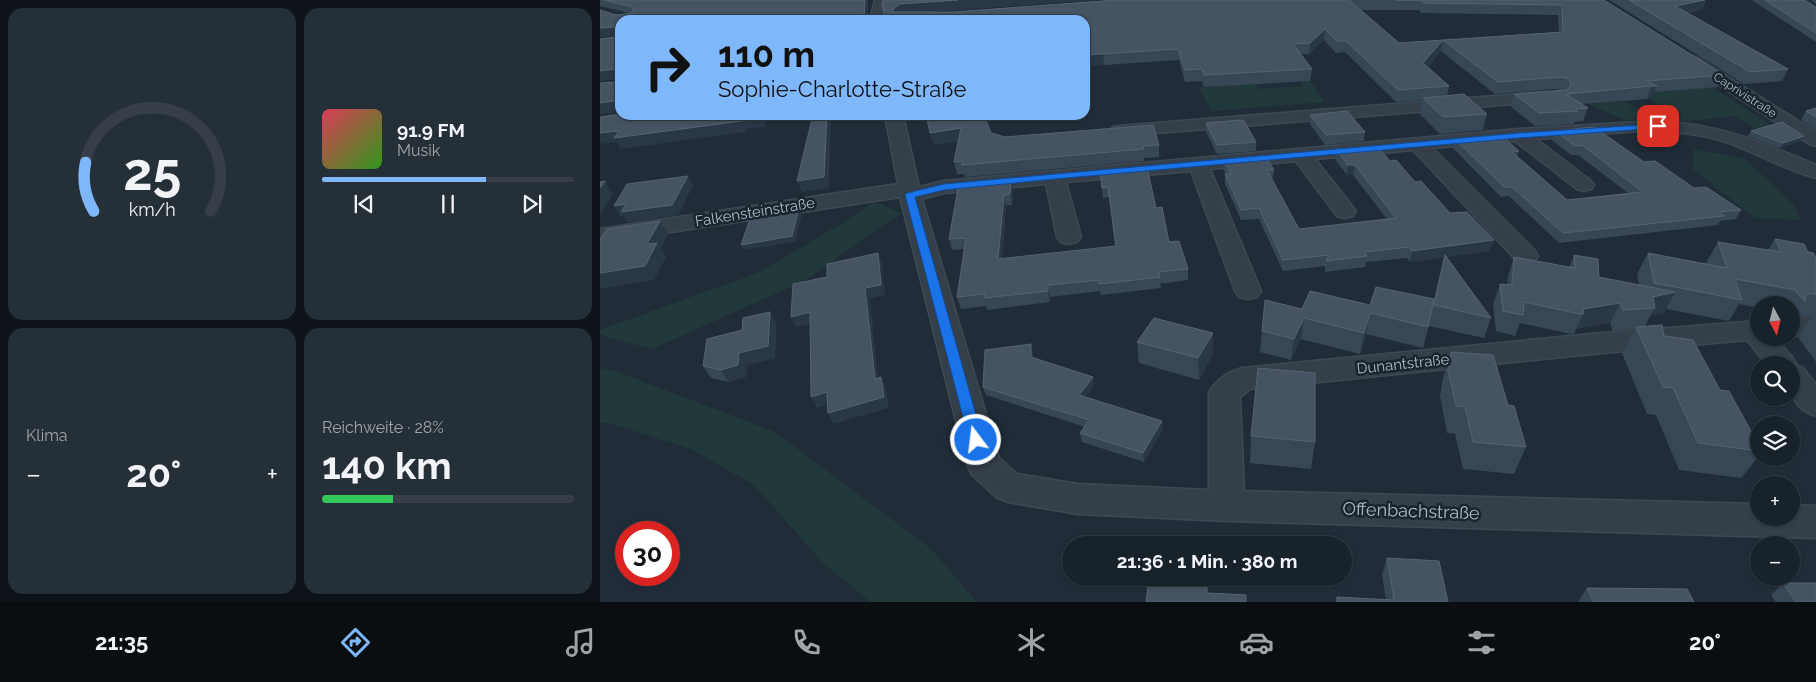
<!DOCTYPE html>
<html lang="de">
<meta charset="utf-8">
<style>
:root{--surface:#18222b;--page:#252f37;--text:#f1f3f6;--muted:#9fa4a9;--line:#363f47;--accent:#7fb7fb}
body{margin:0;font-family:Raleway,sans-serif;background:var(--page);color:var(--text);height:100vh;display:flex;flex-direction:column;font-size:19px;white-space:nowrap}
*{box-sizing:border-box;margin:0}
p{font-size:16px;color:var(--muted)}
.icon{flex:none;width:28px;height:28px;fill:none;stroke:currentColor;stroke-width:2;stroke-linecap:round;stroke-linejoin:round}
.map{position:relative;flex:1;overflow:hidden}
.side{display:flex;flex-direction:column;gap:8px;padding:8px;background:#0d1318;width:600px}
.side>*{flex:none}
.banner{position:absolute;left:15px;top:15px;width:475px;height:105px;border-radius:15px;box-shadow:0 1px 4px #0004,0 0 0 1px var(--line);background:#7fb7fb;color:#111;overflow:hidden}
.needle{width:32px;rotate:173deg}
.fabs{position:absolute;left:1150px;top:296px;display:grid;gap:10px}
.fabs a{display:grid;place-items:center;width:50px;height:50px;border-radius:50%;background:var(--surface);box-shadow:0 1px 4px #0004,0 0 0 1px var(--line);font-size:25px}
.speed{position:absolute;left:15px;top:521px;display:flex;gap:10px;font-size:25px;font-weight:700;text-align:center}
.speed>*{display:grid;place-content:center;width:65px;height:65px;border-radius:50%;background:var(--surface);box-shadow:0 1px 4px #0004,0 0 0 1px var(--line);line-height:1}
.speed .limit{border:8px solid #d22;background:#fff;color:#111}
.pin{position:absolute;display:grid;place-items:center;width:42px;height:42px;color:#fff;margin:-21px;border-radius:10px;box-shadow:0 2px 8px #0006}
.me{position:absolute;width:55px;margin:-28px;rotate:345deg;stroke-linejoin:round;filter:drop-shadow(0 0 4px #0008)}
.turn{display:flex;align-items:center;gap:18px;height:105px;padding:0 20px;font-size:22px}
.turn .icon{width:65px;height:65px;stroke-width:2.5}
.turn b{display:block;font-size:35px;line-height:42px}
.big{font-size:38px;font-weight:700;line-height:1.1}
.side .tile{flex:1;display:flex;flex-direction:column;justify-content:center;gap:8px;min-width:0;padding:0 18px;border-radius:15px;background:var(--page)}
.side .dial{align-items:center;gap:0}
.dial svg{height:130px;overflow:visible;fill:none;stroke:var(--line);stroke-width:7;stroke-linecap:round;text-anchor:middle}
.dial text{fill:var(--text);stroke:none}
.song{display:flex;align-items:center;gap:15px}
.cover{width:60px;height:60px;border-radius:8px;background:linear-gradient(135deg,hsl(350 70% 55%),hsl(110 70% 35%))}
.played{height:5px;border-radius:2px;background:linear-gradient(90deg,var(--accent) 65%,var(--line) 65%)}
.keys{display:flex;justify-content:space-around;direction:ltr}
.heat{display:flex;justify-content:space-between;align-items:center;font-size:28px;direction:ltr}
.charge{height:8px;border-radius:4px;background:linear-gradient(90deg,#34c759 28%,var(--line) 0)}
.side .tiles{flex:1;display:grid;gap:8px;grid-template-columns:repeat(2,1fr)}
.trip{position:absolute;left:462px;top:536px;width:290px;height:50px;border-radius:25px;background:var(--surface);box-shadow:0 1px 4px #0004,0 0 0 1px var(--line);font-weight:700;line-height:50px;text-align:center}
.menu{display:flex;height:80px;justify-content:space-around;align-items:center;background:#0a0e11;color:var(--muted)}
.menu .icon{width:35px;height:35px}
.menu .on{color:var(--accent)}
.menu b{font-size:22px;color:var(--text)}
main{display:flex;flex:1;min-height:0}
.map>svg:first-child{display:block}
.green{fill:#22393b}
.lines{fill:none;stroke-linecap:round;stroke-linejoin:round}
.minor-casing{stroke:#3d4853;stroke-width:3}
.minor{fill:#343f4a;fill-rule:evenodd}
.wall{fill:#384756;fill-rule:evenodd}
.shaded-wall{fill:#293746}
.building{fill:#455362;stroke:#556372}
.route{fill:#1a73e8;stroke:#114b97}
.labels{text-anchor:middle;stroke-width:5;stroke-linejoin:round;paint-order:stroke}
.far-street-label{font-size:12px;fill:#afb9c6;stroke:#19242e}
.street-label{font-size:15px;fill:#afb9c6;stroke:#19242e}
.near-street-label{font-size:18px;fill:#afb9c6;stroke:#19242e}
</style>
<main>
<section class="side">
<div class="tiles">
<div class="tile dial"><svg viewBox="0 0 100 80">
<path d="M14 69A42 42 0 1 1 86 69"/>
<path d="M14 69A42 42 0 0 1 9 39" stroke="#7fb7fb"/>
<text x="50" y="56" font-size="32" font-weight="700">25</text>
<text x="50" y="72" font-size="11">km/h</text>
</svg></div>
<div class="tile">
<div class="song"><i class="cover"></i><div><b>91.9 FM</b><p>Musik</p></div></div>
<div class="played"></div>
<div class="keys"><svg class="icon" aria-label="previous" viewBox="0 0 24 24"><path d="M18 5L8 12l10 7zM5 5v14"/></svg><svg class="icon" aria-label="pause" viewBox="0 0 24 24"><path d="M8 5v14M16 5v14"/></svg><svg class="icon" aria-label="next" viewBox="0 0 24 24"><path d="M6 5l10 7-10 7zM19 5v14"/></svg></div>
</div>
<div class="tile"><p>Klima</p>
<div class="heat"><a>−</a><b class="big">20°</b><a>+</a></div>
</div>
<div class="tile"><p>Reichweite · 28%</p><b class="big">140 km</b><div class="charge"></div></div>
</div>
</section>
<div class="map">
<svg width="1216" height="602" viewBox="0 0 1216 602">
<rect width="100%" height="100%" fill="#202d39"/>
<path class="green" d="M 701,81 L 710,81 L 725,102 L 611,111 L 599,87 L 656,84 L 659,89 L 703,86 Z
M 1112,87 L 1180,131 L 1163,132 L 1134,116 L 1076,122 L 1025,120 L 988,104 L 1023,101 L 1044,113 L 1068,111 L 1047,98 L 1055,89 L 1060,91 Z
M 1094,149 L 1145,159 L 1193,204 L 1201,220 L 1155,218 L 1093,169 Z
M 274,201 L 301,213 L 204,281 L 52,349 L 0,335 L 0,330 L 160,272 L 251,218 Z
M 0,368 L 18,372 L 175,432 L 330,548 L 377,602 L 271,602 L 225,565 L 154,485 L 93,450 L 16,425 L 0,422 Z"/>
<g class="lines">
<g class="minor-casing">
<path id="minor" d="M 275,0 L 287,0 L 282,20 L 270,20 Z
M 1091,56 L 1096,57 L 1216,132 L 1216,146 L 1209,144 L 1086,63 L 1084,60 L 1086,57 Z
M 946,92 L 952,93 L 954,97 L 952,101 L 519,136 L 513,135 L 510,131 L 513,127 L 519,126 Z
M 285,115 L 303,115 L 319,187 L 344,181 L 919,129 L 1057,121 C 1118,124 1160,141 1216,165 L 1216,178 C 1183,170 1153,150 1120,140 C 1063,123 995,135 936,139 L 991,181 L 994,185 L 991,189 L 984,191 L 977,189 L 915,141 L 832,148 L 935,251 L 938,256 L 935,261 L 926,263 L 917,261 L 813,150 L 715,159 L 756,211 L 753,216 L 745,218 L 737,216 L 696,161 L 610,169 L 661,291 L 657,297 L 648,299 L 639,297 L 635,291 L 591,171 L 466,182 L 481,237 L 477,242 L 469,244 L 461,242 L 457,237 L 446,184 L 344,193 L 322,199 L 399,458 L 417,474 L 478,484 L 609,490 L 609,393 C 616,380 628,372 642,368 L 992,334 L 1159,321 L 1159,338 L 1175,338 L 1193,358 L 1197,366 L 1202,367 L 1216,384 L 1216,416 C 1188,407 1191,389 1191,365 L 1167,365 L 1147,340 L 992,354 L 650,389 L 640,397 L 644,491 L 1159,504 L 1159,518 L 1191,518 L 1191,505 L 1216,506 L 1216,538 L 627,521 L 478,514 L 408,502 L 396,497 L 372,475 L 367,465 L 300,197 L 0,243 L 0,229 L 298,184 Z
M 1216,316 L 1216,334 L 1191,336 L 1191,318 Z"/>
</g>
<use href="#minor" class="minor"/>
</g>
<path class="wall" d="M 0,0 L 268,0 L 267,20 L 20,20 L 20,111 L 0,114 L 0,83 L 16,82 L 16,79 L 0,81 L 0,39 L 17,37 L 17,35 L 0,37 L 0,10 L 16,15 L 29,13 L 0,6 Z
M 516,0 L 1004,0 L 1124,75 L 1118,87 L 1054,92 L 1051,98 L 1047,99 L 982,104 L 988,108 L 983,121 L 974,122 L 974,124 L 935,126 L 910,106 L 914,94 L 960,90 L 957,89 L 895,94 L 841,51 L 828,67 L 849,86 L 847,96 L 887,114 L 883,130 L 840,134 L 820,114 L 822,100 L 796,102 L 745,52 L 736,53 L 724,40 L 709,54 L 701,54 L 712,69 L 710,81 L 604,87 L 602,81 L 585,82 L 579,60 L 504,65 L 485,20 L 286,20 L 338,12 L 353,12 ZM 760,10 L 819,10 L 821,13 L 958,15 L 959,32 L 799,43 Z
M 1009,0 L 1106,0 L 1102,10 L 1087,13 L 1188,69 L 1182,81 L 1144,84 Z
M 1152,0 L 1205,0 L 1216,7 L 1216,42 Z
M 1211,0 L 1216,0 L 1216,4 Z
M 1216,108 L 1216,130 L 1201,120 L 1206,111 Z
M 710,115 L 765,132 L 764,141 L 725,145 L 710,124 Z
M 606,123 L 656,142 L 656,151 L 617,154 L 606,132 Z
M 955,131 L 1044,162 L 1094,188 L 1141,210 L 1136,219 L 1120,221 L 1118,225 L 959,243 L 909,196 L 901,197 L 853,148 L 855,139 L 919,151 L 917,156 L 967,200 L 1028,193 L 978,155 L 971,155 L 952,140 Z
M 1151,131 L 1201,141 L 1180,148 L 1148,136 Z
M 391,133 L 405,137 L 559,145 L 559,157 L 544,158 L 544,161 L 365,177 L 364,174 L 357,174 L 354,162 L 358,141 L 334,145 Z
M 736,149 L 790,161 L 815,182 L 890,251 L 846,257 L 891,318 L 884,338 L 829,326 L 830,321 L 823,348 L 766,334 L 760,354 L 701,339 L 691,360 L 660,352 L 662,331 L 702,309 L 770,305 L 834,299 L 844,257 L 810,262 L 807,258 L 766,262 L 765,267 L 725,272 L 725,266 L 683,271 L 659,219 L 641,220 L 625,184 L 625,174 L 626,174 L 624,170 L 624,160 L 674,170 L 672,180 L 699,229 L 787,219 L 753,175 L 747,175 L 735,159 Z
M 500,171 L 556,208 L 569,242 L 588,269 L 588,280 L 560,284 L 561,288 L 501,295 L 500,291 L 450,297 L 450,302 L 387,310 L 386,306 L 361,309 L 357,297 L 364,249 L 352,250 L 349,239 L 411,179 L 413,189 L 412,205 L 406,205 L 402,259 L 515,246 L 509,197 L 503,198 Z
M 1175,239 L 1208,252 L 1216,257 L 1216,315 L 1195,316 L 1191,321 L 1191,305 L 1159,305 L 1159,308 L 1139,304 L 1129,321 L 1066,309 L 1064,313 L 1050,316 L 1045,326 L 1064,336 L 1120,390 L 1159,446 L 1159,456 L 1141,478 L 1079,470 L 1056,415 L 1047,414 L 1022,353 L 1035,329 L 1013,331 L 1010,323 L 976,329 L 974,334 L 971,334 L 920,323 L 915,336 L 896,331 L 893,304 L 900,284 L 907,284 L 908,277 L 914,257 L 969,267 L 974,255 L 999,277 L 1039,285 L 1037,274 L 1048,253 L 1107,264 L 1106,263 L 1118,242 L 1168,250 Z
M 170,312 L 176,324 L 175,358 L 147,365 L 146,377 L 128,382 L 111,378 L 103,366 L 142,330 Z
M 1214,315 L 1216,315 L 1216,362 L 1198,337 Z
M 537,342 L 613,354 L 599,380 L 539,363 Z
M 433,352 L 433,358 L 493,377 L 494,385 L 485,397 L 563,429 L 544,462 L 482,442 L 480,433 L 485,427 L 386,395 L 383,387 Z
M 851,352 L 908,405 L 926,447 L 914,474 L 863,469 L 855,434 L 847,433 L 840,396 L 843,378 Z
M 651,436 L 715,442 L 711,469 L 650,463 Z
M 787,558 L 848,602 L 736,602 L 737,597 L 786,600 L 782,575 Z
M 1183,583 L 1216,602 L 1176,602 L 1171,595 Z
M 987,588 L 1094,602 L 978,602 Z"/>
<path class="shaded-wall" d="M 265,0 L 268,0 L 267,20 L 264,20 Z
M 358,0 L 497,0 L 303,14 L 295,20 L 292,10 L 300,4 Z
M 1106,0 L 1102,10 L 1071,17 L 1075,6 Z
M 385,15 L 386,20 L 316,20 Z
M 15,27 L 20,35 L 0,37 L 0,28 Z
M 725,29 L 724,40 L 709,54 L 710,43 Z
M 843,40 L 841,51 L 821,75 L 823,63 Z
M 503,53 L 504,65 L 485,66 L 485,55 Z
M 16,69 L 20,79 L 0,81 L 0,71 Z
M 1052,86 L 1057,86 L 1051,98 L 1047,99 Z
M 14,101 L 20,111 L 0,114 L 0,103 Z
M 160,115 L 168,115 L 164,127 L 147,129 L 146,132 L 20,149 L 17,142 L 0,144 L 0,133 L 143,118 Z
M 227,115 L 252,115 L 231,118 L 229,188 L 202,192 L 197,181 Z
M 361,128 L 364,140 L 334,145 L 330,133 Z
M 1204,136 L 1201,141 L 1180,148 L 1183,143 Z
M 748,165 L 755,165 L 753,175 L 747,175 Z
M 88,176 L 93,186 L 78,215 L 28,223 L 24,216 L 20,217 L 14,206 Z
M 411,179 L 413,189 L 412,205 L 410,194 Z
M 5,181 L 13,194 L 0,215 L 0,188 Z
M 404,195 L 406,205 L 401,270 L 398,259 Z
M 199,208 L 202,214 L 195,242 L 144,250 L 141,245 Z
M 60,221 L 68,234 L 61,248 L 66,257 L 54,280 L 0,289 L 0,273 L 47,244 Z
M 894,240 L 890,251 L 810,262 L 812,251 Z
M 278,253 L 282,264 L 285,295 L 270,299 L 279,390 L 275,379 L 265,288 Z
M 448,285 L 450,297 L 450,302 L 448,291 Z
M 1075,292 L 1064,313 L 1050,316 L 1055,308 L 1053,297 Z
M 1020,303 L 1010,323 L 976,329 L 984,313 L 983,309 Z
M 170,312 L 176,324 L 175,358 L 147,365 L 146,377 L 128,382 L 121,370 L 139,353 Z
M 210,312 L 216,323 L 196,327 L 191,317 Z
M 770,313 L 766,334 L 760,354 L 764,333 Z
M 704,318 L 701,339 L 691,360 L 694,339 Z
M 613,333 L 613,354 L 599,380 L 598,358 Z
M 431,344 L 433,352 L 433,365 L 431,357 Z
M 281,377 L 286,388 L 289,408 L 233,424 L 228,413 Z
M 493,377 L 494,385 L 481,403 L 479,395 Z
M 227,392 L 232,403 L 217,408 L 211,397 Z
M 562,421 L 563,429 L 544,462 L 543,453 Z"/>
<path class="building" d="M 4,0 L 265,0 L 264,20 L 20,20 L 20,103 L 16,103 L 14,101 L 0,103 L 0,83 L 16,82 L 16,69 L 0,71 L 0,39 L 17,37 L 17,28 L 15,27 L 0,28 L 0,10 L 16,15 L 34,13 L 32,7 Z
M 283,0 L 358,0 L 300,4 L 292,10 L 294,12 L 353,12 L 516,0 L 749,0 L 799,43 L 963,32 L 962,5 L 823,3 L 821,0 L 795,0 L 1004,0 L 1124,75 L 1047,81 L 1057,86 L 1052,86 L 966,94 L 988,108 L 975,109 L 978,111 L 939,113 L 914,94 L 967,90 L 971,85 L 969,79 L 961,77 L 898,82 L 843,40 L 823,63 L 849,86 L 798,90 L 746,41 L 737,41 L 725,29 L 710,43 L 693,44 L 712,69 L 604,75 L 602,69 L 585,70 L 578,49 L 485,55 L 485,20 L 386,20 L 385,15 L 316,20 L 286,20 L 282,5 Z
M 1029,0 L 1105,0 L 1075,6 L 1188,69 L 1150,72 Z
M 1165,0 L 1205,0 L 1216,7 L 1216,33 Z
M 864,94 L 887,114 L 843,117 L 823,98 Z
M 1216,108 L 1216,117 L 1206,111 Z
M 747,111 L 765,132 L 726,135 L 710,115 Z
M 20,114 L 20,115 L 160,115 L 159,116 L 143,118 L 142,121 L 14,138 L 19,131 L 0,133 L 0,117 Z
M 213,115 L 227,115 L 224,177 L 197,181 Z
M 326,115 L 384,115 L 391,133 L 405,137 L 553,125 L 559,145 L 543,146 L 544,149 L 362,165 L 362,161 L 354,162 L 361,128 L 330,133 Z
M 640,120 L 644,121 L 656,142 L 617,145 L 606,123 Z
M 1182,122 L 1204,136 L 1183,143 L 1151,131 Z
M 994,127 L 1044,162 L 1055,161 L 1094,188 L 1106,187 L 1141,210 L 1119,212 L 1124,216 L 963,233 L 912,187 L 904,187 L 855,139 L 901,135 L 919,151 L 912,152 L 967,200 L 1043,192 L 982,145 L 975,146 L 955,131 Z
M 777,146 L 790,161 L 796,160 L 815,182 L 821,181 L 850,213 L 867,212 L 894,240 L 812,251 L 809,247 L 764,252 L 767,256 L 726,261 L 729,255 L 683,260 L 659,208 L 641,210 L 625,174 L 631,174 L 624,160 L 665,156 L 674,170 L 667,170 L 699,229 L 796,218 L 755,165 L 748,165 L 736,149 Z
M 547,167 L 556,208 L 562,207 L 569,242 L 579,241 L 588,269 L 559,272 L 560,277 L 499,284 L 499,280 L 448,285 L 448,291 L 384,298 L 385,294 L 357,297 L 366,238 L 349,239 L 359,183 L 411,179 L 410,194 L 404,195 L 398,259 L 516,246 L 508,187 L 502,188 L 500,171 Z
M 88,176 L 72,205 L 21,212 L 26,204 L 14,206 L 27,184 Z
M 5,181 L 0,188 L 0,182 Z
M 199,208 L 192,236 L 141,245 L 151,216 Z
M 60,221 L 47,244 L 57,243 L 45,266 L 0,273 L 0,239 L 7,229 Z
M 1175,239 L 1204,244 L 1208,252 L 1213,253 L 1216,257 L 1216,294 L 1206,294 L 1205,302 L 1195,290 L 1135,279 L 1142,300 L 1054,283 L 1048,253 L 1127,268 L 1118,242 L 1181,252 Z
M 278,253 L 281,285 L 265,288 L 275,379 L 281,377 L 284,397 L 228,413 L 227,392 L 211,397 L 210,312 L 191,317 L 193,284 L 227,277 L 227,264 Z
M 845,255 L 891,318 L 834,305 Z
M 974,255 L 998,259 L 999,277 L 1075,292 L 1053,297 L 1055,308 L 1023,310 L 1020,303 L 983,309 L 984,313 L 980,314 L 924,302 L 923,315 L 903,311 L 900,284 L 912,285 L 914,257 L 975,268 Z
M 776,287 L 834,299 L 828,327 L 770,313 L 764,333 L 704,318 L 694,339 L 662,331 L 665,300 L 702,309 L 710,291 L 770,305 Z
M 170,312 L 168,346 L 139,353 L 138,365 L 121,370 L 103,366 L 107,339 L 142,330 L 143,318 Z
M 554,318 L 613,333 L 598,358 L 537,342 Z
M 1062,325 L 1064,336 L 1093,340 L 1120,390 L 1129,391 L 1159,446 L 1159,451 L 1098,443 L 1073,388 L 1063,387 L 1036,327 Z
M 431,344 L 431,357 L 493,377 L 479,395 L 562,421 L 543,453 L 480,433 L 489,420 L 383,387 L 385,350 Z
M 851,352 L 893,355 L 908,405 L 914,406 L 926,447 L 873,442 L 865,407 L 856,406 L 848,370 Z
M 658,368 L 715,373 L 715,442 L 651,436 Z
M 787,558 L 839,561 L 848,602 L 737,602 L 737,597 L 794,600 Z
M 549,578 L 607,578 L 607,593 L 646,595 L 646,602 L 546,602 Z
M 1183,583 L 1216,583 L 1216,602 L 1196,602 Z
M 987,588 L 1087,589 L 1094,602 L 994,602 Z"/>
<path class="route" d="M 1058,124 L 1061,126 L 1060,128 L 919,138 L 455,179 L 344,190 L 315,197 L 383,440 L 381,444 L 376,445 L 371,444 L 369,440 L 305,195 L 307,193 L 344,184 L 455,174 L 919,133 Z"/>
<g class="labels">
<g class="far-street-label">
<text transform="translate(1145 95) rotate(33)" y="4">Caprivistraße</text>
</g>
<g class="street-label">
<text transform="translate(155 212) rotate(-9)" y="5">Falkensteinstraße</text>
<text transform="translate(803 364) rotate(-6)" y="5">Dunantstraße</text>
</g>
<g class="near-street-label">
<text transform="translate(811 511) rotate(2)" y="6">Offenbachstraße</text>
</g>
</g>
</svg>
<div class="fabs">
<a><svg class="needle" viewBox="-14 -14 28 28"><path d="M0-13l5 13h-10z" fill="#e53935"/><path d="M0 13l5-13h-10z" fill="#9fa4a9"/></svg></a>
<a><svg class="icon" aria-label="search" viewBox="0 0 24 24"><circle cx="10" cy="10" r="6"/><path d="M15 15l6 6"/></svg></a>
<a><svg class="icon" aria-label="layers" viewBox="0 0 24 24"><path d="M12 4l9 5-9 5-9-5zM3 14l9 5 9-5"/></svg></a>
<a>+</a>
<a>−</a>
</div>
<div class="speed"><div class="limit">30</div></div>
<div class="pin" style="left:1058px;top:126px;background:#d93025"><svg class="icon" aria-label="arrive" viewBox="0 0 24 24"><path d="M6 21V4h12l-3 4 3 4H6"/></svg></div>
<svg class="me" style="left:376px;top:440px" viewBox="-20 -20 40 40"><circle r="17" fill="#1a73e8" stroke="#fff" stroke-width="3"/><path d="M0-11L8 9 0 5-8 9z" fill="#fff"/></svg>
<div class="trip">21:36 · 1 Min. · 380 m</div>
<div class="banner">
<div class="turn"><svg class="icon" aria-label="right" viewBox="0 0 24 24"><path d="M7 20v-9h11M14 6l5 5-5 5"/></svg><div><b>110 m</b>Sophie-Charlotte-Straße</div></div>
</div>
</div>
</main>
<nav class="menu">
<b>21:35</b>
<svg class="icon on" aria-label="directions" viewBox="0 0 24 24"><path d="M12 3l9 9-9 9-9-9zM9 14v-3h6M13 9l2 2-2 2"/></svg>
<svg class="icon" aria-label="music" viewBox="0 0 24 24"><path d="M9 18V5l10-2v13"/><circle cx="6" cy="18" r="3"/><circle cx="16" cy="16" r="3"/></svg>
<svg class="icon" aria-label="phone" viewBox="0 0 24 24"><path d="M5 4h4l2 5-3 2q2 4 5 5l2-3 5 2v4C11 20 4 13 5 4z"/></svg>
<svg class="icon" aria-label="climate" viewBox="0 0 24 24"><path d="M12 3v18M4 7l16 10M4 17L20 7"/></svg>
<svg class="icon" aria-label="car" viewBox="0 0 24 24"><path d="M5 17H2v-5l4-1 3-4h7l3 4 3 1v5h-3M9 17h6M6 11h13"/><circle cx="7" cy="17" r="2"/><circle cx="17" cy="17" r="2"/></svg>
<svg class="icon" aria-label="filters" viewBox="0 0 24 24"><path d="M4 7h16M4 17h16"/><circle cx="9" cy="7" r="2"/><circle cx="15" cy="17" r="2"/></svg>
<b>20°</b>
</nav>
